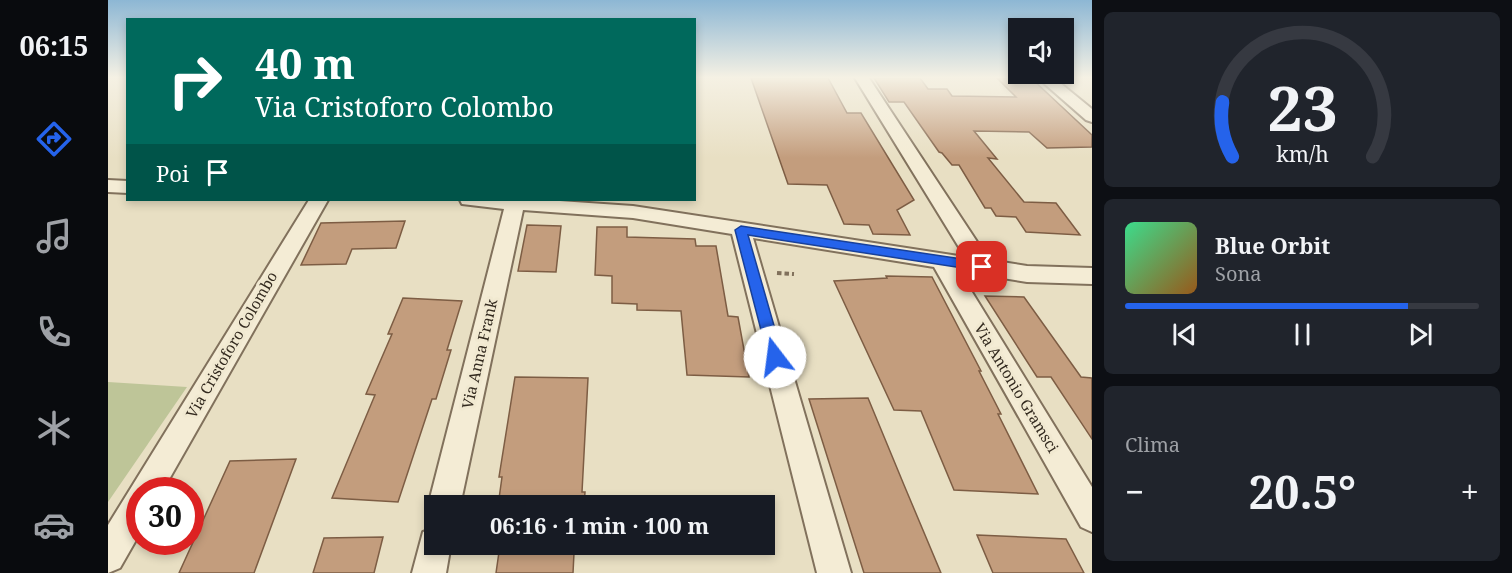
<!DOCTYPE html>
<html lang="it">
<meta charset="utf-8">
<style>
:root{--surface:#171b24;--page:#20242c;--text:#f1f3f6;--muted:#9ea1a6;--line:#363941;--accent:#2563eb}
body{margin:0;font-family:"Noto Serif",serif;background:var(--page);color:var(--text);height:100vh;display:flex;flex-direction:column;font-size:22px;white-space:nowrap}
*{box-sizing:border-box;margin:0}
p{font-size:20px;color:var(--muted)}
.icon{flex:none;width:33px;height:33px;fill:none;stroke:currentColor;stroke-width:2;stroke-linecap:round;stroke-linejoin:round}
.map{position:relative;flex:1;overflow:hidden}
.sheet{display:flex;flex-direction:column;gap:12px;padding:12px;background:#0d0f14;width:420px}
.sheet>*{flex:none}
.guide{position:absolute;left:18px;top:18px;width:570px;height:183px;border-radius:0px;box-shadow:0 3px 9px #0003;background:#00695c;color:#fff;overflow:hidden}
.fabs{position:absolute;left:900px;top:18px;display:grid;gap:12px}
.fabs a{display:grid;place-items:center;width:66px;height:66px;border-radius:0px;background:var(--surface);box-shadow:0 3px 9px #0003;font-size:30px}
.speed{position:absolute;left:18px;top:477px;display:flex;gap:12px;font-size:30px;font-weight:700;text-align:center}
.speed>*{display:grid;place-content:center;width:78px;height:78px;border-radius:50%;background:var(--surface);box-shadow:0 3px 9px #0003;line-height:1}
.speed .limit{border:9px solid #d22;background:#fff;color:#111}
.pin{position:absolute;display:grid;place-items:center;width:51px;height:51px;color:#fff;margin:-26px;border-radius:12px;box-shadow:0 3px 9px #0006}
.me{position:absolute;width:66px;margin:-33px;rotate:345deg;stroke-linejoin:round;filter:drop-shadow(0 0 4px #0008)}
.turn{display:flex;align-items:center;gap:21px;height:126px;padding:0 30px;font-size:27px}
.turn .icon{width:78px;height:78px;stroke-width:2.5}
.turn b{display:block;font-size:42px;line-height:51px}
.then{display:flex;align-items:center;height:57px;padding:0 30px;background:#0003;gap:12px;font-size:22px}
.big{font-size:45px;font-weight:700;line-height:1.1}
.sheet .tile{flex:1;display:flex;flex-direction:column;justify-content:center;gap:9px;min-width:0;padding:0 21px;border-radius:9px;background:var(--page)}
.sheet .dial{align-items:center;gap:0}
.dial svg{height:156px;overflow:visible;fill:none;stroke:var(--line);stroke-width:7;stroke-linecap:round;text-anchor:middle}
.dial text{fill:var(--text);stroke:none}
.song{display:flex;align-items:center;gap:18px}
.cover{width:72px;height:72px;border-radius:9px;background:linear-gradient(135deg,hsl(150 70% 55%),hsl(30 70% 35%))}
.played{height:6px;border-radius:3px;background:linear-gradient(90deg,var(--accent) 80%,var(--line) 80%)}
.keys{display:flex;justify-content:space-around;direction:ltr}
.heat{display:flex;justify-content:space-between;align-items:center;font-size:33px;direction:ltr}
.trip{position:absolute;left:316px;top:495px;width:351px;height:60px;border-radius:0px;background:var(--surface);box-shadow:0 3px 9px #0003;font-weight:700;line-height:60px;text-align:center}
main{display:flex;flex:1;min-height:0}
.menu{display:flex;flex-direction:column;width:108px;justify-content:space-around;align-items:center;background:#090b0e;color:var(--muted)}
.menu .icon{width:42px;height:42px}
.menu .current{color:var(--accent)}
.menu b{font-size:27px;color:var(--text)}
.map>svg:first-child{display:block}
.green{fill:#bec598}
.building{fill:#c39d7d;stroke:#7d5d44;stroke-width:1.5}
.lines{fill:none;stroke-linecap:round;stroke-linejoin:round}
.minor-casing{stroke:#81715c;stroke-width:4}
.path{stroke:#81715c;stroke-width:4;stroke-dasharray:4.5 3;stroke-linecap:butt}
.minor{fill:#f4ecd5;fill-rule:evenodd}
.route{fill:#2563eb;stroke:#184099;stroke-width:1.5}
.labels{text-anchor:middle;stroke-width:6;stroke-linejoin:round;paint-order:stroke}
.street-label{font-size:15px;fill:#32291e;stroke:#f1e9d1}
</style>
<main>
<nav class="menu">
<b>06:15</b>
<svg class="icon current" aria-label="directions" viewBox="0 0 24 24"><path d="M12 3l9 9-9 9-9-9zM9 14v-3h6M13 9l2 2-2 2"/></svg>
<svg class="icon" aria-label="music" viewBox="0 0 24 24"><path d="M9 18V5l10-2v13"/><circle cx="6" cy="18" r="3"/><circle cx="16" cy="16" r="3"/></svg>
<svg class="icon" aria-label="phone" viewBox="0 0 24 24"><path d="M5 4h4l2 5-3 2q2 4 5 5l2-3 5 2v4C11 20 4 13 5 4z"/></svg>
<svg class="icon" aria-label="climate" viewBox="0 0 24 24"><path d="M12 3v18M4 7l16 10M4 17L20 7"/></svg>
<svg class="icon" aria-label="car" viewBox="0 0 24 24"><path d="M5 17H2v-5l4-1 3-4h7l3 4 3 1v5h-3M9 17h6M6 11h13"/><circle cx="7" cy="17" r="2"/><circle cx="17" cy="17" r="2"/></svg>
</nav>
<div class="map">
<svg width="984" height="573" viewBox="0 0 984 573">
<rect width="100%" height="100%" fill="#e8dfc3"/>
<path class="green" d="M 0,382 L 79,387 L 0,502 Z"/>
<path class="building" d="M 643,78 L 720,78 L 739,113 L 753,113 L 806,200 L 789,210 L 802,235 L 765,234 L 761,225 L 736,224 L 719,185 L 680,184 Z
M 766,78 L 812,78 L 820,89 L 839,89 L 844,96 L 908,97 L 889,78 L 923,78 L 984,135 L 984,147 L 939,148 L 921,132 L 866,131 L 889,159 L 880,158 L 916,202 L 948,203 L 972,235 L 918,232 L 908,217 L 888,216 L 883,208 L 877,208 L 851,165 L 844,165 L 834,153 L 831,152 L 796,102 L 781,102 Z
M 297,221 L 288,248 L 244,249 L 238,264 L 193,265 L 213,223 Z
M 419,225 L 453,226 L 448,272 L 410,271 Z
M 489,227 L 519,227 L 519,237 L 587,239 L 588,246 L 608,246 L 620,316 L 630,317 L 641,377 L 579,375 L 573,311 L 529,310 L 529,304 L 504,303 L 504,276 L 487,275 Z
M 778,276 L 824,277 L 873,371 L 871,371 L 893,414 L 890,414 L 930,494 L 846,490 L 813,411 L 786,410 L 726,281 L 779,278 Z
M 877,296 L 916,297 L 973,377 L 984,378 L 984,439 L 943,377 L 929,377 Z
M 295,298 L 354,301 L 339,350 L 343,350 L 328,399 L 324,399 L 290,502 L 224,498 L 267,395 L 258,394 L 284,334 L 280,334 Z
M 407,377 L 480,378 L 474,492 L 477,492 L 476,506 L 390,506 L 394,477 L 391,477 Z
M 760,398 L 796,485 L 833,573 L 756,573 L 701,399 Z
M 188,459 L 146,573 L 71,573 L 122,461 Z
M 869,535 L 958,539 L 976,573 L 885,573 Z
M 275,537 L 266,573 L 205,573 L 216,538 Z
M 384,544 L 474,544 L 474,554 L 466,553 L 465,573 L 388,573 L 391,552 L 383,551 Z"/>
<g class="lines">
<g class="minor-casing">
<path id="minor" d="M 747,78 L 761,78 L 881,260 L 919,266 L 984,268 L 984,284 L 919,282 L 851,271 L 984,487 L 984,532 L 973,527 L 826,267 L 645,238 L 743,573 L 709,573 L 624,234 L 525,218 L 415,210 L 352,506 L 327,506 L 327,518 L 325,517 L 320,506 L 396,209 L 354,204 L 352,200 L 437,200 L 525,206 L 857,257 Z
M 930,78 L 946,78 L 984,109 L 984,122 L 978,120 Z
M 0,180 L 20,181 L 20,193 L 0,192 Z
M 201,200 L 220,200 L 55,490 L 32,490 L 32,533 L 12,568 L 0,573 L 0,525 Z
M 327,528 L 327,544 L 343,544 L 338,573 L 304,573 L 315,532 Z"/>
</g>
<path class="path" d="M 669,273 L 686,274"/>
<use href="#minor" class="minor"/>
</g>
<linearGradient id="sky" x2="0" y2="1"><stop stop-color="#8db7d4"/><stop offset="0.49" stop-color="#f5f1e4"/><stop offset="1" stop-color="#f5f1e4" stop-opacity="0"/></linearGradient>
<rect width="984" height="158" fill="url(#sky)"/>
<path class="route" d="M 633,226 L 874,262 L 880,267 L 874,271 L 640,235 L 675,357 L 673,362 L 667,364 L 662,362 L 660,357 L 627,230 Z"/>
<g class="labels">
<g class="street-label">
<text transform="translate(124 345) rotate(-60)" y="5">Via Cristoforo Colombo</text>
<text transform="translate(372 354) rotate(-77)" y="5">Via Anna Frank</text>
<text transform="translate(908 388) rotate(59)" y="5">Via Antonio Gramsci</text>
</g>
</g>
</svg>
<div class="fabs">
<a><svg class="icon" aria-label="sound" viewBox="0 0 24 24"><path d="M4 9h4l5-4v14l-5-4H4zM17 9q2 3 0 6"/></svg></a>
</div>
<div class="speed"><div class="limit">30</div></div>
<div class="pin" style="left:874px;top:267px;background:#d93025"><svg class="icon" aria-label="arrive" viewBox="0 0 24 24"><path d="M6 21V4h12l-3 4 3 4H6"/></svg></div>
<svg class="me" style="left:667px;top:357px" viewBox="-20 -20 40 40"><circle r="19" fill="#fff"/><path d="M0-13L10 11 0 6-10 11z" fill="#2563eb"/></svg>
<div class="trip">06:16 · 1 min · 100 m</div>
<div class="guide">
<div class="turn"><svg class="icon" aria-label="right" viewBox="0 0 24 24"><path d="M7 20v-9h11M14 6l5 5-5 5"/></svg><div><b>40 m</b>Via Cristoforo Colombo</div></div>
<div class="then">Poi<svg class="icon" aria-label="arrive" viewBox="0 0 24 24"><path d="M6 21V4h12l-3 4 3 4H6"/></svg></div>
</div>
</div>
<section class="sheet">
<div class="tile dial"><svg viewBox="0 0 100 80">
<path d="M14 69A42 42 0 1 1 86 69"/>
<path d="M14 69A42 42 0 0 1 9 41" stroke="#2563eb"/>
<text x="50" y="56" font-size="32" font-weight="700">23</text>
<text x="50" y="72" font-size="11">km/h</text>
</svg></div>
<div class="tile">
<div class="song"><i class="cover"></i><div><b>Blue Orbit</b><p>Sona</p></div></div>
<div class="played"></div>
<div class="keys"><svg class="icon" aria-label="previous" viewBox="0 0 24 24"><path d="M18 5L8 12l10 7zM5 5v14"/></svg><svg class="icon" aria-label="pause" viewBox="0 0 24 24"><path d="M8 5v14M16 5v14"/></svg><svg class="icon" aria-label="next" viewBox="0 0 24 24"><path d="M6 5l10 7-10 7zM19 5v14"/></svg></div>
</div>
<div class="tile"><p>Clima</p>
<div class="heat"><a>−</a><b class="big">20.5°</b><a>+</a></div>
</div>
</section>
</main>
